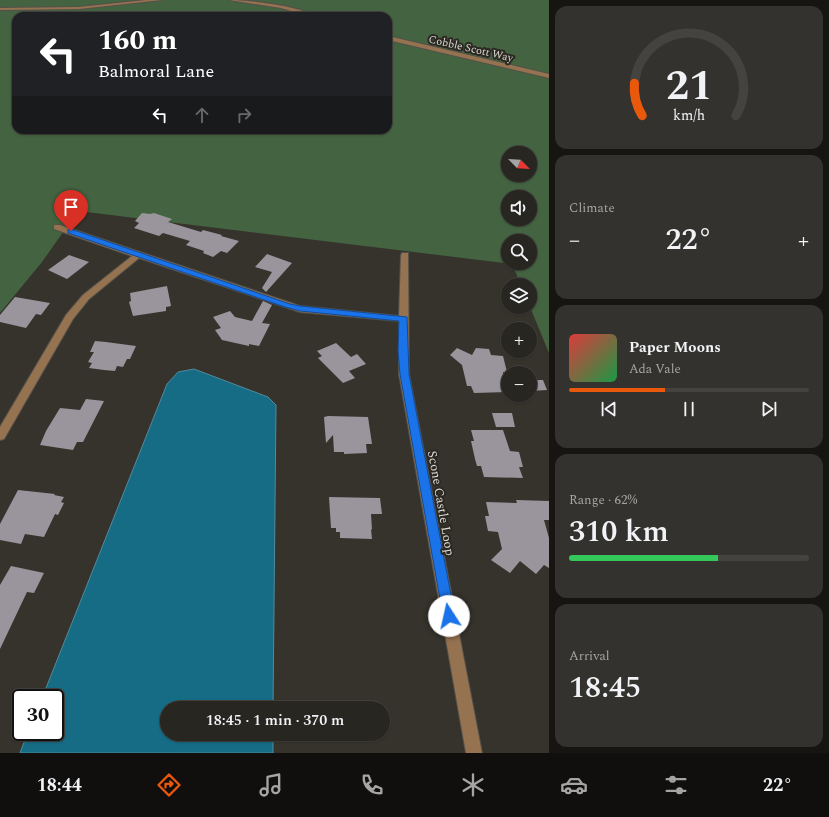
<!DOCTYPE html>
<meta charset="utf-8">
<style>
:root{--surface:#282621;--page:#34322e;--text:#f1f3f6;--muted:#a5a5a5;--line:#44433f;--accent:#ea580c}
body{margin:0;font-family:Spectral,serif;background:var(--page);color:var(--text);height:100vh;display:flex;flex-direction:column;font-size:15px;white-space:nowrap}
*{box-sizing:border-box;margin:0}
p{font-size:13px;color:var(--muted)}
.icon{flex:none;width:22px;height:22px;fill:none;stroke:currentColor;stroke-width:2;stroke-linecap:round;stroke-linejoin:round}
.map{position:relative;flex:1;overflow:hidden}
.sheet{display:flex;flex-direction:column;gap:6px;padding:6px;background:#161512;width:280px}
.sheet>*{flex:none}
.hud{position:absolute;left:12px;top:12px;width:380px;height:122px;border-radius:12px;box-shadow:0 1px 3px #0004,0 0 0 1px var(--line);background:#202124;color:#fff;overflow:hidden}
.needle{width:26px;rotate:114deg}
.controls{position:absolute;left:501px;top:146px;display:grid;gap:8px}
.controls a{display:grid;place-items:center;width:36px;height:36px;border-radius:50%;background:var(--surface);box-shadow:0 1px 3px #0004,0 0 0 1px var(--line);font-size:20px}
.speed{position:absolute;left:12px;top:689px;display:flex;gap:8px;font-size:20px;font-weight:700;text-align:center}
.speed>*{display:grid;place-content:center;width:52px;height:52px;border-radius:50%;background:var(--surface);box-shadow:0 1px 3px #0004,0 0 0 1px var(--line);line-height:1}
.speed .limit{border:2px solid #111;border-radius:6px;background:#fff;color:#111}
.pin{position:absolute;display:grid;place-items:center;width:34px;height:34px;color:#fff;margin:-41px -17px;border-radius:50% 50% 50% 0;rotate:-45deg;box-shadow:0 0 4px #0007}
.pin .icon{rotate:45deg}
.me{position:absolute;width:44px;margin:-22px;rotate:350deg;stroke-linejoin:round;filter:drop-shadow(0 0 3px #0008)}
.turn{display:flex;align-items:center;gap:14px;height:84px;padding:0 20px;font-size:18px}
.turn .icon{width:52px;height:52px;stroke-width:2.5}
.turn b{display:block;font-size:28px;line-height:34px}
.lanes{display:flex;align-items:center;height:38px;padding:0 20px;background:#0003;justify-content:center;gap:20px;direction:ltr}
.lanes .off{opacity:.35}
.big{font-size:30px;font-weight:600;line-height:1.1}
.sheet .card{flex:1;display:flex;flex-direction:column;justify-content:center;gap:6px;min-width:0;padding:0 14px;border-radius:12px;background:var(--page)}
.sheet .dial{align-items:center;gap:0}
.dial svg{height:104px;overflow:visible;fill:none;stroke:var(--line);stroke-width:7;stroke-linecap:round;text-anchor:middle}
.dial text{fill:var(--text);stroke:none}
.song{display:flex;align-items:center;gap:12px}
.cover{width:48px;height:48px;border-radius:6px;background:linear-gradient(135deg,hsl(0 70% 55%),hsl(140 70% 35%))}
.played{height:4px;border-radius:2px;background:linear-gradient(90deg,var(--accent) 40%,var(--line) 40%)}
.keys{display:flex;justify-content:space-around;direction:ltr}
.heat{display:flex;justify-content:space-between;align-items:center;font-size:22px;direction:ltr}
.charge{height:6px;border-radius:3px;background:linear-gradient(90deg,#34c759 62%,var(--line) 0)}
.trip{position:absolute;left:160px;top:701px;width:230px;height:40px;border-radius:20px;background:var(--surface);box-shadow:0 1px 3px #0004,0 0 0 1px var(--line);font-weight:600;line-height:40px;text-align:center}
.dock{display:flex;height:64px;justify-content:space-around;align-items:center;background:#100f0d;color:var(--muted)}
.dock .icon{width:28px;height:28px}
.dock .active{color:var(--accent)}
.dock b{font-size:18px;color:var(--text)}
main{display:flex;flex:1;min-height:0}
.map>svg:first-child{display:block}
.green{fill:#436341;fill-rule:evenodd}
.water{fill:#166b85;stroke:#518c9d}
.building{fill:#9a959d}
.lines{fill:none;stroke-linecap:round;stroke-linejoin:round}
.minor-casing{stroke:#54514a;stroke-width:2}
.minor{fill:#957250;fill-rule:evenodd}
.route{fill:#1a73e8;stroke:#114b97}
.labels{text-anchor:middle;stroke-width:4;stroke-linejoin:round;paint-order:stroke}
.far-street-label{font-size:11px;fill:#dbdad5;stroke:#2c2923}
.street-label{font-size:13px;fill:#dbdad5;stroke:#2c2923}
</style>
<main>
<div class="map">
<svg width="549" height="753" viewBox="0 0 549 753">
<rect width="100%" height="100%" fill="#36332c"/>
<path class="green" d="M 0,0 L 549,0 L 549,353 L 530,307 L 530,285 L 521,285 L 512,264 L 78,211 L 42,262 L 0,313 ZM 16,16 L 388,16 L 388,130 L 16,130 ZM 508,153 L 530,153 L 530,175 L 508,175 ZM 508,197 L 530,197 L 530,219 L 508,219 ZM 508,241 L 530,241 L 530,263 L 508,263 Z"/>
<path class="water" d="M 194,369 L 268,397 L 276,405 L 273,708 L 167,708 L 167,734 L 273,734 L 273,753 L 20,753 L 28,732 L 55,732 L 55,698 L 42,698 L 167,384 L 178,372 Z"/>
<path class="building" d="M 142,213 L 150,214 L 154,213 L 172,219 L 168,222 L 201,232 L 203,230 L 222,235 L 221,236 L 239,241 L 227,253 L 221,251 L 213,257 L 203,253 L 204,251 L 186,245 L 190,241 L 163,233 L 159,236 L 134,228 L 139,223 L 135,221 Z
M 267,254 L 292,263 L 266,292 L 262,288 L 272,272 L 255,267 Z
M 69,255 L 89,262 L 67,279 L 48,270 Z
M 167,286 L 171,306 L 166,307 L 166,311 L 133,316 L 129,302 L 131,301 L 130,293 Z
M 15,297 L 50,303 L 41,315 L 36,314 L 26,328 L 0,322 L 0,315 Z
M 263,301 L 272,305 L 262,323 L 270,324 L 259,346 L 249,344 L 249,346 L 222,340 L 215,330 L 221,328 L 213,317 L 230,311 L 235,317 L 252,321 Z
M 95,341 L 106,342 L 136,346 L 130,359 L 127,359 L 123,367 L 117,366 L 115,371 L 104,370 L 89,368 L 92,363 L 88,362 L 94,352 L 90,352 Z
M 336,343 L 351,357 L 357,354 L 366,364 L 349,371 L 355,378 L 343,383 L 318,358 L 322,356 L 317,351 Z
M 457,348 L 472,355 L 476,348 L 489,349 L 491,355 L 503,356 L 507,372 L 503,372 L 508,392 L 474,393 L 471,386 L 467,386 L 462,365 L 450,355 Z
M 530,380 L 543,380 L 547,390 L 530,391 Z
M 86,399 L 104,401 L 83,442 L 77,442 L 73,450 L 40,445 L 46,431 L 60,408 L 80,410 Z
M 492,413 L 512,413 L 515,427 L 496,427 Z
M 328,416 L 368,417 L 372,444 L 366,444 L 367,453 L 344,454 L 344,452 L 334,452 L 333,435 L 326,443 L 324,417 Z
M 471,430 L 503,430 L 510,451 L 519,452 L 523,467 L 519,467 L 523,478 L 484,477 L 481,466 L 477,466 L 475,459 L 471,441 L 474,441 Z
M 18,490 L 55,494 L 54,495 L 64,497 L 61,502 L 64,503 L 58,515 L 55,514 L 44,537 L 25,534 L 21,544 L 0,540 L 0,524 Z
M 329,497 L 380,498 L 382,514 L 371,514 L 372,530 L 371,529 L 372,539 L 340,538 L 340,532 L 336,532 L 336,528 L 331,528 Z
M 516,500 L 549,501 L 549,520 L 544,520 L 549,538 L 549,568 L 544,565 L 536,574 L 520,561 L 510,573 L 491,560 L 502,549 L 498,532 L 488,531 L 485,516 L 489,516 L 486,502 L 517,503 Z
M 11,566 L 44,573 L 34,593 L 27,592 L 0,649 L 0,585 Z"/>
<g class="lines">
<g class="minor-casing">
<path id="minor" d="M 146,0 L 162,0 L 79,9 L 0,10 L 0,8 L 79,7 Z
M 229,0 C 249,0 299,6 316,16 L 309,16 L 281,8 Z
M 388,36 L 549,74 L 549,78 L 388,40 Z
M 54,225 L 60,225 L 300,306 L 399,316 L 401,255 L 402,253 L 408,253 L 409,374 L 482,753 L 466,753 L 399,374 L 399,321 L 300,312 L 139,258 L 89,299 L 73,319 L 4,439 L 0,440 L 0,427 L 66,315 L 83,295 L 132,256 L 54,229 Z"/>
</g>
<use href="#minor" class="minor"/>
</g>
<path class="route" d="M 71,229 L 290,304 L 300,306 L 407,317 L 409,374 L 455,616 L 453,621 L 449,622 L 445,621 L 443,616 L 400,374 L 398,351 L 399,321 L 300,311 L 285,307 L 68,233 L 68,230 Z"/>
<g class="labels">
<g class="far-street-label">
<text transform="translate(471 48) rotate(13)" y="4">Cobble Scott Way</text>
</g>
<g class="street-label">
<text transform="translate(442 503) rotate(80)" y="5">Scone Castle Loop</text>
</g>
</g>
</svg>
<div class="controls">
<a><svg class="needle" viewBox="-14 -14 28 28"><path d="M0-13l5 13h-10z" fill="#e53935"/><path d="M0 13l5-13h-10z" fill="#a5a5a5"/></svg></a>
<a><svg class="icon" aria-label="sound" viewBox="0 0 24 24"><path d="M4 9h4l5-4v14l-5-4H4zM17 9q2 3 0 6"/></svg></a>
<a><svg class="icon" aria-label="search" viewBox="0 0 24 24"><circle cx="10" cy="10" r="6"/><path d="M15 15l6 6"/></svg></a>
<a><svg class="icon" aria-label="layers" viewBox="0 0 24 24"><path d="M12 4l9 5-9 5-9-5zM3 14l9 5 9-5"/></svg></a>
<a>+</a>
<a>−</a>
</div>
<div class="speed"><div class="limit">30</div></div>
<div class="pin" style="left:71px;top:231px;background:#d93025"><svg class="icon" aria-label="arrive" viewBox="0 0 24 24"><path d="M6 21V4h12l-3 4 3 4H6"/></svg></div>
<svg class="me" style="left:449px;top:616px" viewBox="-20 -20 40 40"><circle r="19" fill="#fff"/><path d="M0-13L10 11 0 6-10 11z" fill="#1a73e8"/></svg>
<div class="trip">18:45 · 1 min · 370 m</div>
<div class="hud">
<div class="turn"><svg class="icon" aria-label="left" viewBox="0 0 24 24"><path d="M17 20v-9H6M10 6l-5 5 5 5"/></svg><div><b>160 m</b>Balmoral Lane</div></div>
<div class="lanes"><svg class="icon" aria-label="left" viewBox="0 0 24 24"><path d="M17 20v-9H6M10 6l-5 5 5 5"/></svg><svg class="icon off" aria-label="ahead" viewBox="0 0 24 24"><path d="M12 20V5M6 11l6-6 6 6"/></svg><svg class="icon off" aria-label="right" viewBox="0 0 24 24"><path d="M7 20v-9h11M14 6l5 5-5 5"/></svg></div>
</div>
</div>
<section class="sheet">
<div class="card dial"><svg viewBox="0 0 100 80">
<path d="M14 69A42 42 0 1 1 86 69"/>
<path d="M14 69A42 42 0 0 1 8 44" stroke="#ea580c"/>
<text x="50" y="56" font-size="32" font-weight="700">21</text>
<text x="50" y="72" font-size="11">km/h</text>
</svg></div>
<div class="card"><p>Climate</p>
<div class="heat"><a>−</a><b class="big">22°</b><a>+</a></div>
</div>
<div class="card">
<div class="song"><i class="cover"></i><div><b>Paper Moons</b><p>Ada Vale</p></div></div>
<div class="played"></div>
<div class="keys"><svg class="icon" aria-label="previous" viewBox="0 0 24 24"><path d="M18 5L8 12l10 7zM5 5v14"/></svg><svg class="icon" aria-label="pause" viewBox="0 0 24 24"><path d="M8 5v14M16 5v14"/></svg><svg class="icon" aria-label="next" viewBox="0 0 24 24"><path d="M6 5l10 7-10 7zM19 5v14"/></svg></div>
</div>
<div class="card"><p>Range · 62%</p><b class="big">310 km</b><div class="charge"></div></div>
<div class="card"><p>Arrival</p><b class="big">18:45</b></div>
</section>
</main>
<nav class="dock">
<b>18:44</b>
<svg class="icon active" aria-label="directions" viewBox="0 0 24 24"><path d="M12 3l9 9-9 9-9-9zM9 14v-3h6M13 9l2 2-2 2"/></svg>
<svg class="icon" aria-label="music" viewBox="0 0 24 24"><path d="M9 18V5l10-2v13"/><circle cx="6" cy="18" r="3"/><circle cx="16" cy="16" r="3"/></svg>
<svg class="icon" aria-label="phone" viewBox="0 0 24 24"><path d="M5 4h4l2 5-3 2q2 4 5 5l2-3 5 2v4C11 20 4 13 5 4z"/></svg>
<svg class="icon" aria-label="climate" viewBox="0 0 24 24"><path d="M12 3v18M4 7l16 10M4 17L20 7"/></svg>
<svg class="icon" aria-label="car" viewBox="0 0 24 24"><path d="M5 17H2v-5l4-1 3-4h7l3 4 3 1v5h-3M9 17h6M6 11h13"/><circle cx="7" cy="17" r="2"/><circle cx="17" cy="17" r="2"/></svg>
<svg class="icon" aria-label="filters" viewBox="0 0 24 24"><path d="M4 7h16M4 17h16"/><circle cx="9" cy="7" r="2"/><circle cx="15" cy="17" r="2"/></svg>
<b>22°</b>
</nav>
